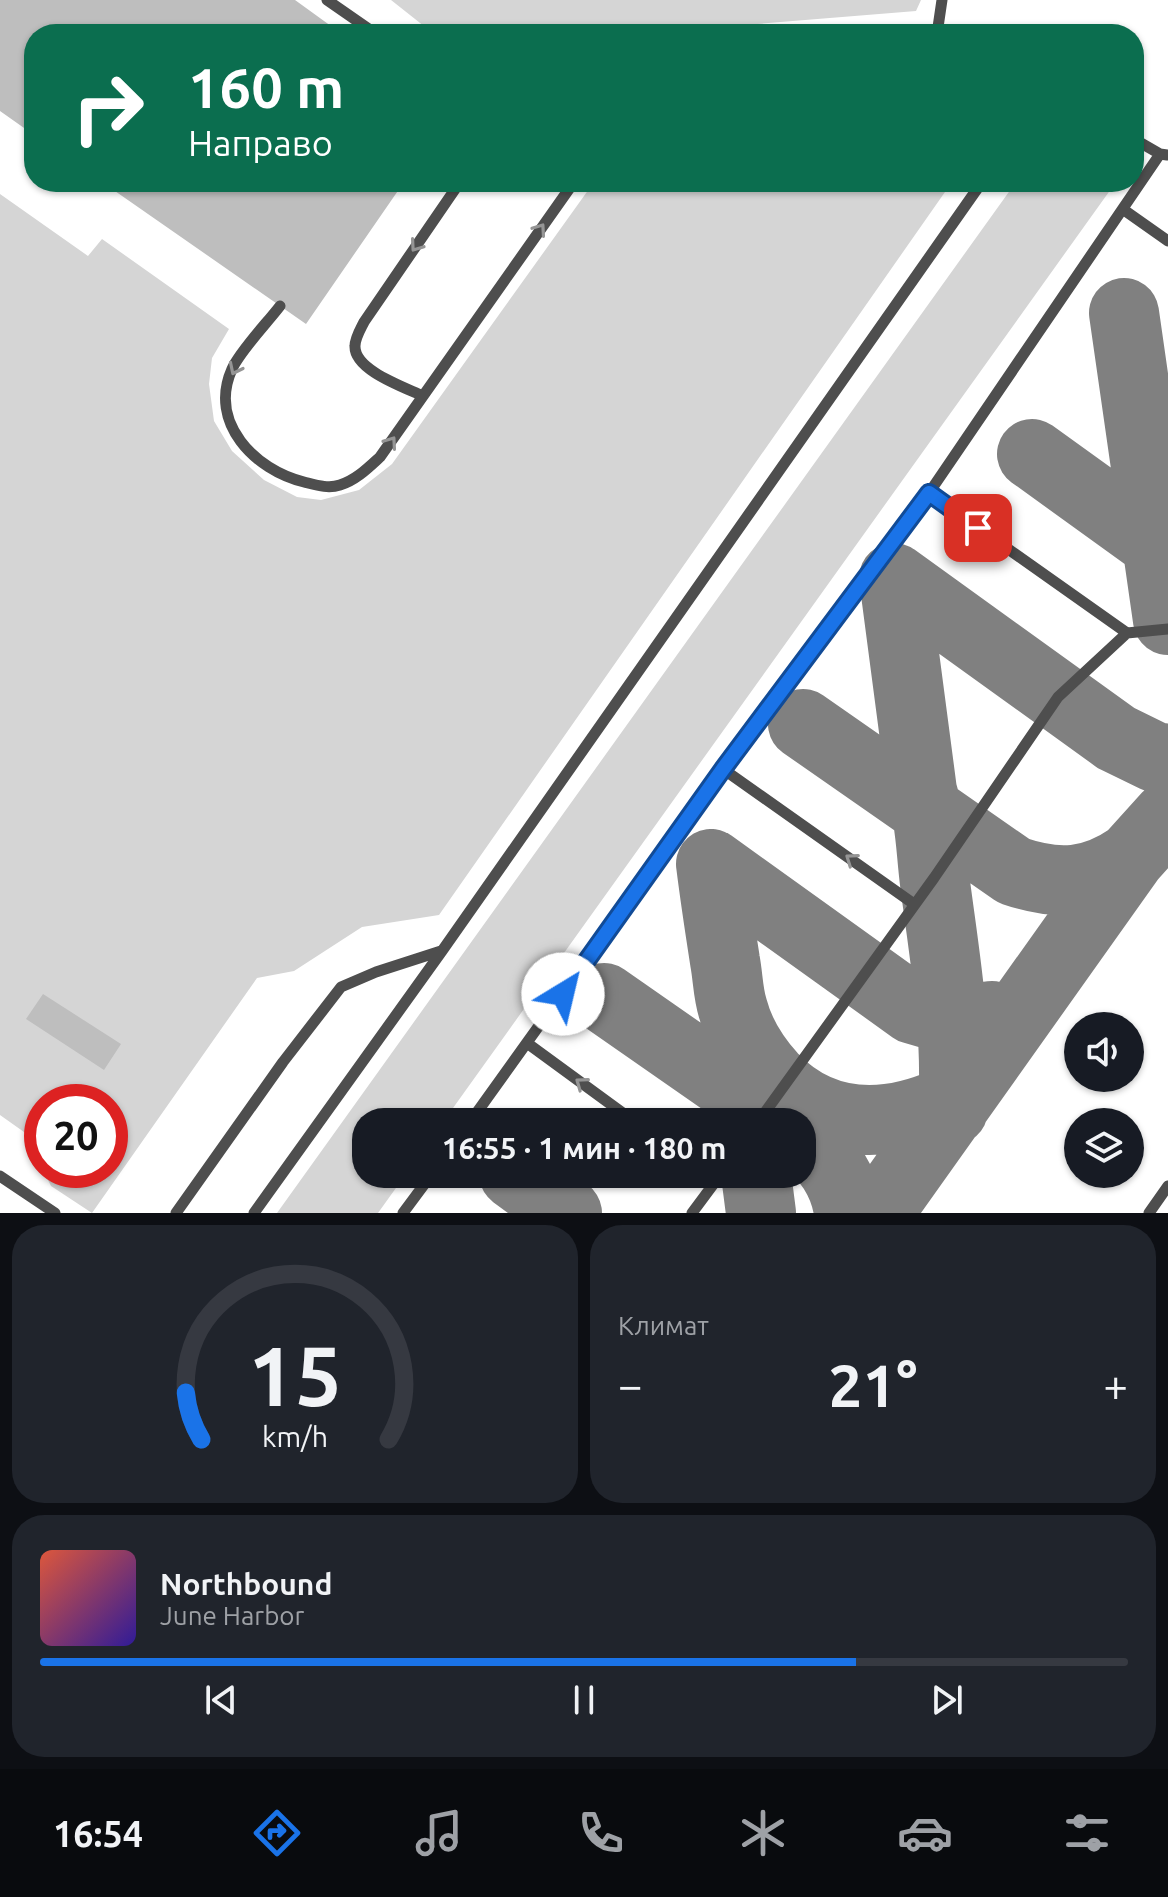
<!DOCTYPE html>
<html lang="ru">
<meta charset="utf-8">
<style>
:root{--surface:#171b24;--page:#20242c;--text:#f1f3f6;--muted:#9ea1a6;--line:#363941;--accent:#1a73e8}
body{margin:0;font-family:Ubuntu,sans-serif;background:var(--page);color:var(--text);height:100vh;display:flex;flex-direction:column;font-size:30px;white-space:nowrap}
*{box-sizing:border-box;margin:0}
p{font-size:26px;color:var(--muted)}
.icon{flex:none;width:44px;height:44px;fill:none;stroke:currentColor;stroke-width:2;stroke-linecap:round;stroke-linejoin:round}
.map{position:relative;height:1213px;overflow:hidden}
.sheet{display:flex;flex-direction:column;gap:12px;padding:12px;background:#0d0f14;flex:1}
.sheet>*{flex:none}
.top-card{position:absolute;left:24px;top:24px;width:1120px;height:168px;border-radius:32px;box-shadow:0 2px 6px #0004;background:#0b6e4f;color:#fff;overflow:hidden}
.fabs{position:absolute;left:1064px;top:1012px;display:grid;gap:16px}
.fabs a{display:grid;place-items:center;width:80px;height:80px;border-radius:50%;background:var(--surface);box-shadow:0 2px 6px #0004;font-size:40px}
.speed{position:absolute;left:24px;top:1084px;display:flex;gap:16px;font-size:40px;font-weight:700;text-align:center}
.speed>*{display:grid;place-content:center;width:104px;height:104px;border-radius:50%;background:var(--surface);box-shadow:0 2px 6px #0004;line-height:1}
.speed .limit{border:12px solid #d22;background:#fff;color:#111}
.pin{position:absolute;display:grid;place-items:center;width:68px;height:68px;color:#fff;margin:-34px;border-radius:16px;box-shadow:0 4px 12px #0006}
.me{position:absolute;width:88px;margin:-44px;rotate:36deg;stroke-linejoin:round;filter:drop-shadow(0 0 6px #0008)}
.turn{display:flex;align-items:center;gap:28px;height:168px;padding:0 32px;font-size:36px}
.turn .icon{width:104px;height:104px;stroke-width:2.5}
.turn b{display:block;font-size:56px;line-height:68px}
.big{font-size:60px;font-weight:600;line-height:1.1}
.sheet .card{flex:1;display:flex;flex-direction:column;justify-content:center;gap:12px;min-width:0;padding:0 28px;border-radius:32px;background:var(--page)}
.sheet .dial{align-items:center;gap:0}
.dial svg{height:208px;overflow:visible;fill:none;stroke:var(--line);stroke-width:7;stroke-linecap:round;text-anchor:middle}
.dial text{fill:var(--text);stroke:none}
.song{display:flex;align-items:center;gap:24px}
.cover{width:96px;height:96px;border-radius:12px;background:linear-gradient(135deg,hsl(10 70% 55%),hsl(250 70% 35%))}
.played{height:8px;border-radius:4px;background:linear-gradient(90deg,var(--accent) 75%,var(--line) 75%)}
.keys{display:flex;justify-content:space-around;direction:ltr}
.heat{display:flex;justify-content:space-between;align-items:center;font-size:44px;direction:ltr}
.sheet .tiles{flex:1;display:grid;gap:12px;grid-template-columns:1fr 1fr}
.card:last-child{grid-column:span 2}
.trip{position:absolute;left:352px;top:1108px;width:464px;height:80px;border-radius:32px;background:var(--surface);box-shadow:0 2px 6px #0004;font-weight:600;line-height:80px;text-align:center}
.dock{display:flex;height:128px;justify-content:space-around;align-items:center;background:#090b0e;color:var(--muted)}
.dock .icon{width:56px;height:56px}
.dock .current{color:var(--accent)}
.dock b{font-size:36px;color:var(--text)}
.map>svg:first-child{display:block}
.green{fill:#d5d5d5}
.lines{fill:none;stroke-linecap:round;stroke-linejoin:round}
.taxiway{stroke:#808080;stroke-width:70}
.building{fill:#bebebe}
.service{stroke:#4e4e4e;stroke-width:11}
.oneway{stroke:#959595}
.route-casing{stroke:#114b97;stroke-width:20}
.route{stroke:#1a73e8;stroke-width:14}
</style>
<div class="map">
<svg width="1168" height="1213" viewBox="0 0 1168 1213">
<rect width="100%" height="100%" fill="#fff"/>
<path class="green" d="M 391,0 L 921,0 L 916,11 L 634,34 L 434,34 Z
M 594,182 L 952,182 L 439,915 L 362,927 L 294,971 L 257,978 L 92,1213 L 51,1186 L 43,1170 L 110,1170 L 110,1102 L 42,1102 L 42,1168 L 24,1132 L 0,1115 L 0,194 L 88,256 L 102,239 L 229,329 L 212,358 L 209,384 L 214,421 L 232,451 L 264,480 L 297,497 L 321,500 L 359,490 L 392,464 Z
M 1016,182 L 1116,182 L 443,1122 L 366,1122 L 366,1174 L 406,1174 L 378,1213 L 277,1213 Z"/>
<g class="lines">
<path class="taxiway" d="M 1124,313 L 1168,620
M 1032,454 L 1168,552
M 894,578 L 922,791 C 931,821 931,852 935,883 C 945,959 958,1033 953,1110
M 894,578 L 1116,738 L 1155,757 L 1168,759
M 803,724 L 1014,871 C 1058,886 1092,884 1131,857
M 711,864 C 715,896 720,929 725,961 C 728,977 728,994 733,1009 C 740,1036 754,1057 772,1077 C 821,1129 885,1129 946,1102
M 711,864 L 913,1009 L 954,1021 L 992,1016
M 604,998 L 782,1122
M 802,1137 C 827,1155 845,1182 849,1213
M 514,1174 L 567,1213
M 756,1174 L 761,1213
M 878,1213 L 1131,857 L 1168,816"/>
</g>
<path class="building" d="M 0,0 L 295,0 L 342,34 L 34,34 L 34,135 L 0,111 Z
M 102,182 L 404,182 L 306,324 Z
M 43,994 L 121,1044 L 104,1070 L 26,1019 Z"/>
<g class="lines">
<path class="service" d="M 327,0 L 376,34
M 937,34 L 942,0
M 1134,139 L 1160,154 L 1167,155
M 1124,210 L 1168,241
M 280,306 C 267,323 240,351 232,369 C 208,423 255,470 304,482 C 316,485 328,489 340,485 C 356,480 368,468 380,457 L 574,182
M 423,396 C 404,387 354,370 355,346 C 355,338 360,330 364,322 L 460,182
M 929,493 L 1127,633
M 723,769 L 914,904
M 527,1043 L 635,1122
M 470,1122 L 723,769 L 929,493 L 1160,154
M 758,1122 L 934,878 L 1058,697 L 1127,633 L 1168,629
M 0,1176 L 55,1213
M 176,1213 L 283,1062 L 341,987 L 376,972 L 441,951
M 254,1213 L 442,951 L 982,182
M 403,1213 L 432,1174
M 692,1213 L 721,1174
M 1149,1213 L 1168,1186"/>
</g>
<defs><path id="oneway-chevron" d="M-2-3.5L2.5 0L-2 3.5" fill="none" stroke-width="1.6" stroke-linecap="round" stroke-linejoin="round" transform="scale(2)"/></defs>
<g class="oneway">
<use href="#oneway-chevron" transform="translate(540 229) rotate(-55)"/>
<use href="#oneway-chevron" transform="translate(416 246) rotate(125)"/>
<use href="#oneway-chevron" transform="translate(235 369) rotate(116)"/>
<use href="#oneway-chevron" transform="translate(391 442) rotate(-55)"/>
<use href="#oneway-chevron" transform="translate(851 859) rotate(-145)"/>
<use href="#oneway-chevron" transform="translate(581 1083) rotate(-144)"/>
</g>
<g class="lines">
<g class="route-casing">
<path id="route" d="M 563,994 L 723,769 L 929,493 L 978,528"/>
</g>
<use href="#route" class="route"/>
</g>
</svg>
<div class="fabs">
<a><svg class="icon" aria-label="sound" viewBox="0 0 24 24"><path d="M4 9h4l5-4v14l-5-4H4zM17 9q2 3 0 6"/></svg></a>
<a><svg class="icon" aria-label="layers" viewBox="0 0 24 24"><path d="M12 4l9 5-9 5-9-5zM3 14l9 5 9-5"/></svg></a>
</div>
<div class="speed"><div class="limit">20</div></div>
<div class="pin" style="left:978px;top:528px;background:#d93025"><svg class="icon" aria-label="arrive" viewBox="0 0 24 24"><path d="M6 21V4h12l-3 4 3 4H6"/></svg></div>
<svg class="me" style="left:563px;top:994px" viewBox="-20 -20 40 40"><circle r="19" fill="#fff"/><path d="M0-13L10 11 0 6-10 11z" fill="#1a73e8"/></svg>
<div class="trip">16:55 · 1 мин · 180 m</div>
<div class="top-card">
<div class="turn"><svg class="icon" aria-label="right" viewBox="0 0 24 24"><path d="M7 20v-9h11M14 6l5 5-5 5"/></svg><div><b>160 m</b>Направо</div></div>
</div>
</div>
<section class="sheet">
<div class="tiles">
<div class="card dial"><svg viewBox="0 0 100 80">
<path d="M14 69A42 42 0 1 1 86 69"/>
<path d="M14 69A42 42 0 0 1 8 51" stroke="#1a73e8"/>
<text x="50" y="56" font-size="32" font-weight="700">15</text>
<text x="50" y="72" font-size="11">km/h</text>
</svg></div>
<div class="card"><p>Климат</p>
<div class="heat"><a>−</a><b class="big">21°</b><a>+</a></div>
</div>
<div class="card">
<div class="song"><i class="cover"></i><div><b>Northbound</b><p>June Harbor</p></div></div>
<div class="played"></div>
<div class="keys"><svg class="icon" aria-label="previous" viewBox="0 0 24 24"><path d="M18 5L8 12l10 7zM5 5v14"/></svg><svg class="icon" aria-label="pause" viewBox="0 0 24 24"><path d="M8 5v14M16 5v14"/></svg><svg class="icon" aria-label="next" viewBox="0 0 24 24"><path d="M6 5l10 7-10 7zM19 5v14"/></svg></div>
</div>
</div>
</section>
<nav class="dock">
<b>16:54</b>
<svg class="icon current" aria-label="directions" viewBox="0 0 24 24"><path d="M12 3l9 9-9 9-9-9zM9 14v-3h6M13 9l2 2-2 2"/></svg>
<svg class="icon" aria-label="music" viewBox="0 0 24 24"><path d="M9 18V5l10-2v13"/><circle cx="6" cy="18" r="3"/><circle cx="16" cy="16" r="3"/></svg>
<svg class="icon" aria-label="phone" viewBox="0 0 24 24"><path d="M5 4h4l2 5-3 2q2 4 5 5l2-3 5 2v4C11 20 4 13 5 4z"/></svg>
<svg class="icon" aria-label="climate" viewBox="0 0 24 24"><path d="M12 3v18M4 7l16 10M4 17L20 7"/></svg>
<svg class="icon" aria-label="car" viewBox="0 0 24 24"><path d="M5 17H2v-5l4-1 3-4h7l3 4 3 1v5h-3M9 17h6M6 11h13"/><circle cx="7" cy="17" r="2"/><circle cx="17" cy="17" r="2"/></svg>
<svg class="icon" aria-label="filters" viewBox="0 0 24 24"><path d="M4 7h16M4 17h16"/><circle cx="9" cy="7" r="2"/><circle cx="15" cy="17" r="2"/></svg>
</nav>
